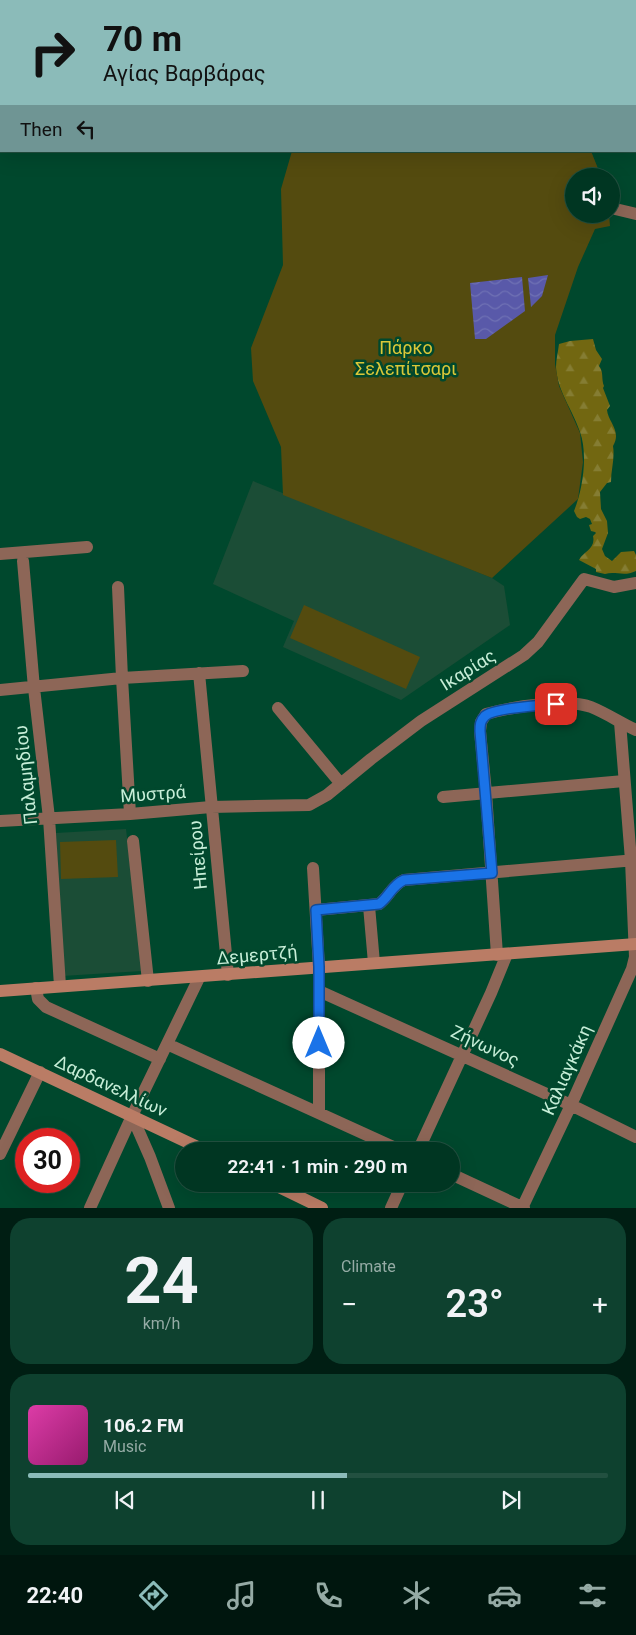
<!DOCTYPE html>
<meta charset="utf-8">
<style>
:root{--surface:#003622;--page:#0e412f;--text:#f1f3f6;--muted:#95aba5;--line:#225040;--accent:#8bbbb9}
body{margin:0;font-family:Roboto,sans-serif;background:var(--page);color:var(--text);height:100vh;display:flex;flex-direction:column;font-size:19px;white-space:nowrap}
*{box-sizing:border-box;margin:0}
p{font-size:16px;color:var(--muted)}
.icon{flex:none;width:28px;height:28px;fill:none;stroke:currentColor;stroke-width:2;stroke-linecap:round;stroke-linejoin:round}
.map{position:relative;height:1208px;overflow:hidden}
.sheet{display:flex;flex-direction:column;gap:10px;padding:10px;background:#001e13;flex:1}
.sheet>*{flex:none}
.guide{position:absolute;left:0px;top:0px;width:636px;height:152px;box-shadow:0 5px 20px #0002,0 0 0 1px var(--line);background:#8bbbb9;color:#111;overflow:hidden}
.fabs{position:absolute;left:565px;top:168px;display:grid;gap:10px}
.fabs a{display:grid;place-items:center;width:55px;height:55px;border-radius:50%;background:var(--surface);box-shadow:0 5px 20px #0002,0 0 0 1px var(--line);font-size:25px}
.speed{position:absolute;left:15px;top:1128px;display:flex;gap:10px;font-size:25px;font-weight:700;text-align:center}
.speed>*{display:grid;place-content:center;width:65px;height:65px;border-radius:50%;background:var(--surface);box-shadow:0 5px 20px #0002,0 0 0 1px var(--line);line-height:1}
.speed .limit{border:8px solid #d22;background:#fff;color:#111}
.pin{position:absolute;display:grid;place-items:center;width:42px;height:42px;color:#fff;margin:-21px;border-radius:10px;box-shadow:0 2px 8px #0006}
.me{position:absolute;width:55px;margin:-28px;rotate:0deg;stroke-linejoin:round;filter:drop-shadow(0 0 4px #0008)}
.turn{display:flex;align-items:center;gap:18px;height:105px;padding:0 20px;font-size:22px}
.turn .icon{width:65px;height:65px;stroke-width:2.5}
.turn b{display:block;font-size:35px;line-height:42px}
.then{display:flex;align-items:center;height:48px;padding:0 20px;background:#0003;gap:10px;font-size:19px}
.big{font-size:38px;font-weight:600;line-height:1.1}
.sheet .widget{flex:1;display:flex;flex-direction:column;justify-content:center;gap:8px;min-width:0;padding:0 18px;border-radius:20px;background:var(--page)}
.sheet .dial{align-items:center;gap:0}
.dial b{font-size:65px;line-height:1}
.song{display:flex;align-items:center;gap:15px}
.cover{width:60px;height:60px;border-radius:8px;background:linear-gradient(135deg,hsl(320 70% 55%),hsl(320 70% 35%))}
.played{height:5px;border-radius:2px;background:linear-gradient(90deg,var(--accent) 55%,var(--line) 55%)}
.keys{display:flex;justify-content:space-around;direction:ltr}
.heat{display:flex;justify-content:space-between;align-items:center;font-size:28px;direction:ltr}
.sheet .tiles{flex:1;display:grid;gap:10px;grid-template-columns:1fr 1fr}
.widget:last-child{grid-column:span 2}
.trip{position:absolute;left:175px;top:1142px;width:285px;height:50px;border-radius:25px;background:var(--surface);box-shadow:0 5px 20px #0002,0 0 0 1px var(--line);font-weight:600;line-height:50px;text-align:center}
.menu{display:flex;height:80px;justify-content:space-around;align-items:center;background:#00160e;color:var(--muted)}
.menu .icon{width:35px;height:35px}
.menu .current{color:var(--accent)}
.menu b{font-size:22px;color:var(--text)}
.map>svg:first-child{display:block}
.built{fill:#1b4d36}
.forest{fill:url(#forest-firs)}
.green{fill:#544b0f}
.water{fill:url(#water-waves)}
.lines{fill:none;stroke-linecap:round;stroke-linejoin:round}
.street{stroke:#8d6657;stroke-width:12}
.secondary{stroke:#ba7c65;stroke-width:12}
.route-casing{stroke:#114b97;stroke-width:12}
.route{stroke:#1a73e8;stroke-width:9}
.labels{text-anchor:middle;stroke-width:5;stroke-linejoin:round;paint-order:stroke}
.park-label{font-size:18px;fill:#dbc739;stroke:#00482d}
.street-label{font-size:18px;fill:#c7eed8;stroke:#00482d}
</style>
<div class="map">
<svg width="636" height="1208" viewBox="0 0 636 1208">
<defs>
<pattern id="forest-firs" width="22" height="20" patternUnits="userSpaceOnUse" patternTransform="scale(1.25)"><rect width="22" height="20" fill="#726711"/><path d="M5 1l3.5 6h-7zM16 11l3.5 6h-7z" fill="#857d33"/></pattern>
<pattern id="water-waves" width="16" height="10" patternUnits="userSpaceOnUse" patternTransform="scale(1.25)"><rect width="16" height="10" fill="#5959a9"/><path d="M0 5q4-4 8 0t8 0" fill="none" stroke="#6f71b4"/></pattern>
</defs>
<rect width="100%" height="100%" fill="#00482d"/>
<path class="built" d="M 253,481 L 492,578 L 504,586 L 510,625 L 401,700 L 283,647 L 294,621 L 213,584 Z
M 126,829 L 142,971 L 62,976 L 56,833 Z"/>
<path class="forest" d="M 593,339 L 596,350 L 602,359 L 599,366 C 604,372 601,379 604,386 L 603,388 L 610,406 L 607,410 C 608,422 622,431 613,446 C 615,459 611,469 611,482 L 607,483 L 600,492 L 601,509 L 607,521 L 608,533 L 602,549 L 605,556 L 612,561 L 621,552 L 634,551 L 636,555 L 636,571 C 624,577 616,571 605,574 L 596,572 L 596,569 L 579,560 C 584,551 596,549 593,536 L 596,533 L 595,532 L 591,531 L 589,525 L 592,524 L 590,519 L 586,517 L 580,519 L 577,517 L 574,511 C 583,489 588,454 580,432 C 573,410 557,391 556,367 C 556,360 558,352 559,344 L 570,341 Z"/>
<path class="green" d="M 292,151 L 591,151 L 601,176 L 574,176 L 574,214 L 609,214 L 610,226 L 595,229 L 578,267 L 555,335 L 555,364 L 559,386 L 580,433 L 583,462 L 578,499 L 492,578 L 283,495 L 281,447 L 253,381 L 251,348 L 283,265 L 281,189 Z
M 304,605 L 420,657 L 406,689 L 290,638 Z
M 116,840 L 118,877 L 61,879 L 60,842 Z"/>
<path class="water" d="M 548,275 L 542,296 L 531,307 L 528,278 Z
M 522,277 L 525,311 L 486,339 L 475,339 L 470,283 Z"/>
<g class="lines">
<path class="street" d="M 413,0 L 413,1
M 346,1 L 346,0
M 611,208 L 636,214
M 0,554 L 87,547
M 23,561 L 34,688 L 49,818 L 60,986
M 118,587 L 122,678 L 130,814
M 199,673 L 228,975
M 0,690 L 122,678 L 243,671
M 278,708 L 341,784
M 443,797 L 624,781
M 0,821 L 130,814 L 211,807 L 309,805 L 327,795 L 371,759 L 421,721 L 524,655 L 538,642 L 584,579 L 614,587 L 636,583
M 133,841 L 148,981
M 313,868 L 319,967 L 319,1112
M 369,906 L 374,963
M 316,910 L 379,904 C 389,897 392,885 404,880 L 636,860
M 497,955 L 486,793 L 480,731 L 481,722 L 486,714 C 511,707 567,698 591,707 C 606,713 621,723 636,730
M 36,988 L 38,999 L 46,1007 L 160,1059
M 319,991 L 571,1105 L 636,1137
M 167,1044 L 402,1151
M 132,1116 L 150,1157 L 169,1208
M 418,1151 L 491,993 L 507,954
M 0,1154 L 40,1072
M 451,1174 L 524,1208
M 90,1208 L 132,1116 L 199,978
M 391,1208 L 402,1184
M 522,1208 L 571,1105 L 632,969 L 635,957 L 631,860 L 620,722"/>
<path class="secondary" d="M 0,991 L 636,944
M 0,1054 L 206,1151
M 273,1184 L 322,1208"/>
</g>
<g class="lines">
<g class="route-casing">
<path id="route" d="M 319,1043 L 319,967 L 316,910 L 379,904 C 389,897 392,885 404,880 L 492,873 L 480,731 C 480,725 480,721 485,716 C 493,708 542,705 556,704"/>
</g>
<use href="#route" class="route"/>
</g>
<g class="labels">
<g class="park-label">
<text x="406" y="354">Πάρκο<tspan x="406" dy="21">Σελεπίτσαρι</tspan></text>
</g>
<g class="street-label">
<text transform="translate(468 670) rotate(-32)" y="6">Ικαρίας</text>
<text transform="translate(26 775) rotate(-96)" y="6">Παλαμηδίου</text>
<text transform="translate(153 794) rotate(-4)" y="6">Μυστρά</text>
<text transform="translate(198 855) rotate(-95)" y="6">Ηπείρου</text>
<text transform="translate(257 955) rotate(-5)" y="6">Δεμερτζή</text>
<text transform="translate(485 1046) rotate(25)" y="6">Ζήνωνος</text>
<text transform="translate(567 1070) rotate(-66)" y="6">Καλιαγκάκη</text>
<text transform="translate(111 1086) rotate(25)" y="6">Δαρδανελλίων</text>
</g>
</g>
</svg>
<div class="fabs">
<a><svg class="icon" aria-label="sound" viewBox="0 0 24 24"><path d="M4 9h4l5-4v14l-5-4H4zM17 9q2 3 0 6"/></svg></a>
</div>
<div class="speed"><div class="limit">30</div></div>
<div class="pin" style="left:556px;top:704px;background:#d93025"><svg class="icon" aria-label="arrive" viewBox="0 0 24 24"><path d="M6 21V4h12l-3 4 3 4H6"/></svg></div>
<svg class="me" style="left:319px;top:1043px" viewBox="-20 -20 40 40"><circle r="19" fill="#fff"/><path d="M0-13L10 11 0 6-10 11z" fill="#1a73e8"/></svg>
<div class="trip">22:41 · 1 min · 290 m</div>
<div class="guide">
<div class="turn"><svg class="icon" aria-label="right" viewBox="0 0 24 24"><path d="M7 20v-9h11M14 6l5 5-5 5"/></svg><div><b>70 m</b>Αγίας Βαρβάρας</div></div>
<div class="then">Then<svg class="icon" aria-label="left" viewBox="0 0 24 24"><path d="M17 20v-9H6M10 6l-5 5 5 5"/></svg></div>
</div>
</div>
<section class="sheet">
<div class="tiles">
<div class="widget dial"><b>24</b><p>km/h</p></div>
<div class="widget"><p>Climate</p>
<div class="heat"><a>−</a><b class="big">23°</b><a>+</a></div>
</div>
<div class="widget">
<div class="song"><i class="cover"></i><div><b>106.2 FM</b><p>Music</p></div></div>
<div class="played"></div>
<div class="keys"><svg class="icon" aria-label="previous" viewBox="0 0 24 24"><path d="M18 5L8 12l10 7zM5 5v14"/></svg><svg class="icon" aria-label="pause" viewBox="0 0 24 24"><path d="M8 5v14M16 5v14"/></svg><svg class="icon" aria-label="next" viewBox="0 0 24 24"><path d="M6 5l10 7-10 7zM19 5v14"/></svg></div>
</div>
</div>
</section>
<nav class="menu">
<b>22:40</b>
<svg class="icon current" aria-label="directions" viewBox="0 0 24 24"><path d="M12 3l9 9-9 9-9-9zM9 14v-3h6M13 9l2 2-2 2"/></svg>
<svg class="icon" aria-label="music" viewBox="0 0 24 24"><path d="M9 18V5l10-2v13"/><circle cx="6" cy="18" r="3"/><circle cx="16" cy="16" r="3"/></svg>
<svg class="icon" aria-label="phone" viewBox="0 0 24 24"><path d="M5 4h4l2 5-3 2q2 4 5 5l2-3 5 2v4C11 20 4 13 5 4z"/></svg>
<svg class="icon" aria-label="climate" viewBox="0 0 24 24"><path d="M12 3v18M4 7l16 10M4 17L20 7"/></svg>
<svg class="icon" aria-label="car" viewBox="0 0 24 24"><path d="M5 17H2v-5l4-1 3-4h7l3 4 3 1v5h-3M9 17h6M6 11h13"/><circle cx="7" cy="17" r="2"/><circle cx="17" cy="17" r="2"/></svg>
<svg class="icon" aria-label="filters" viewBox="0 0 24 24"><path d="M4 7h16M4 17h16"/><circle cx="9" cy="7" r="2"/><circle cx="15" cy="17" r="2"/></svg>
</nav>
